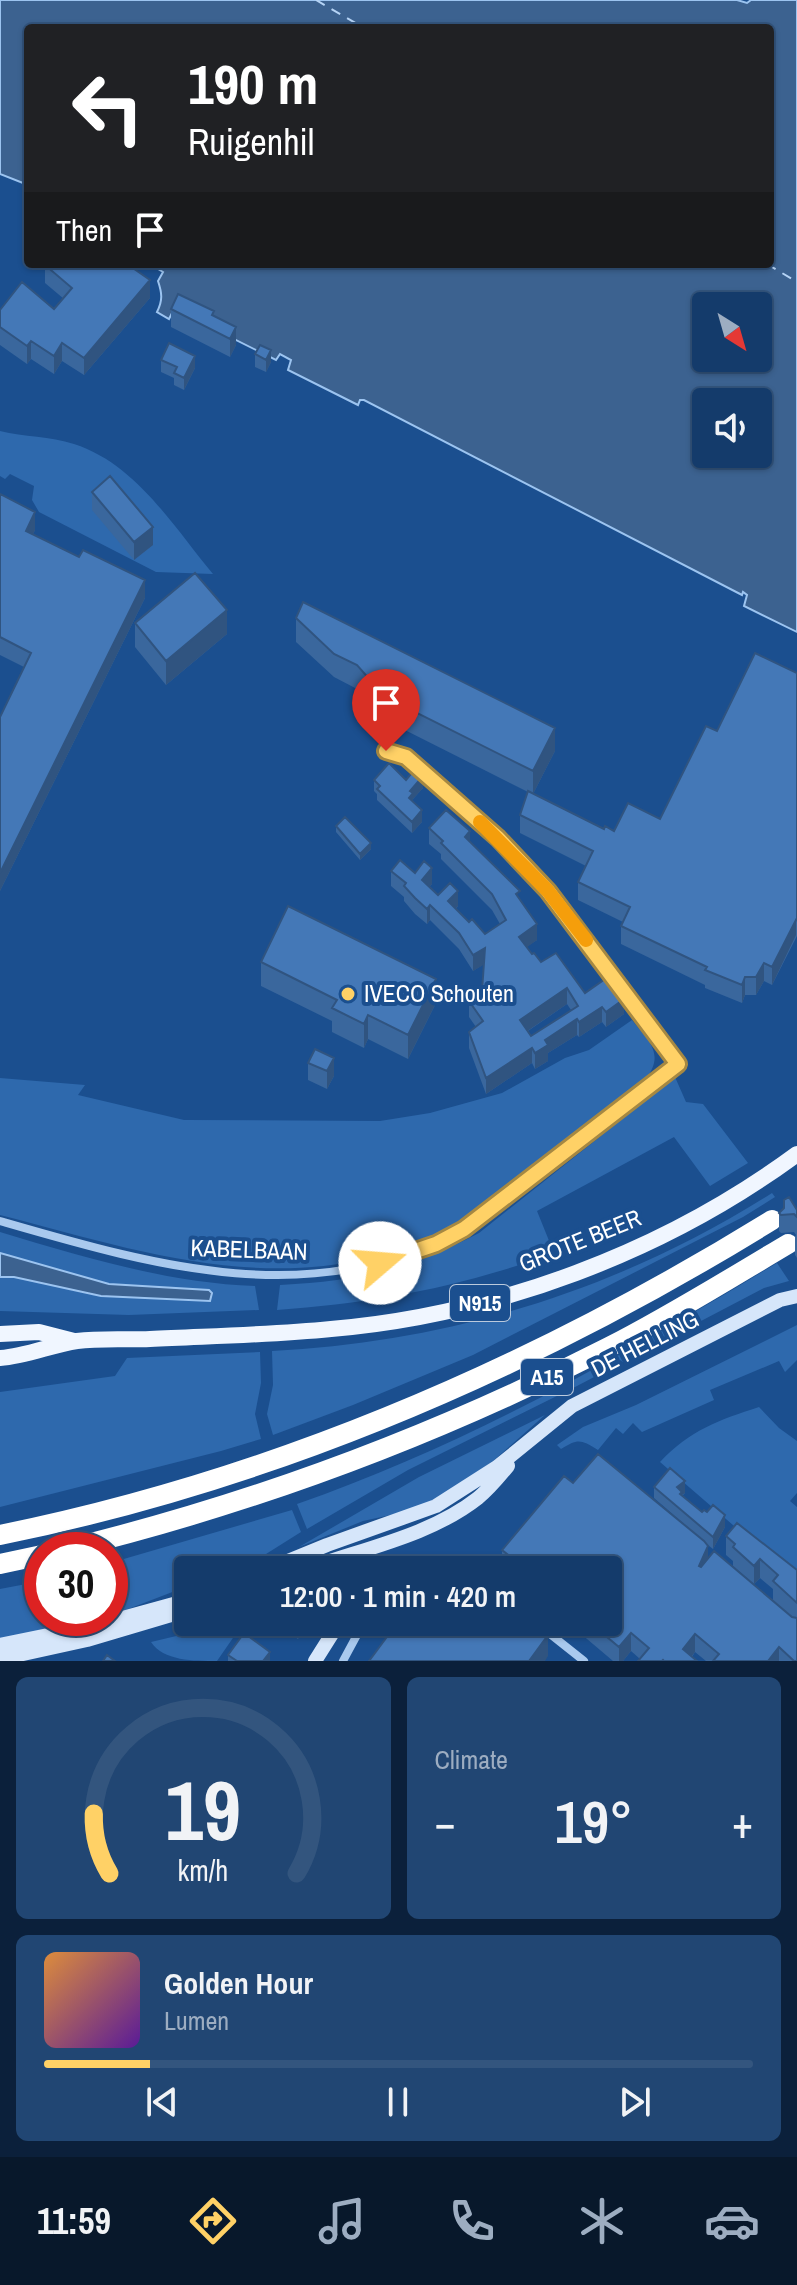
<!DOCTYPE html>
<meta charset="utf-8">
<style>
:root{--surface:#143b6b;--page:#214673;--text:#f1f3f6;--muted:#9dadc1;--line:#33557e;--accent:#ffd166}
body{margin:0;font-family:"Archivo Narrow",sans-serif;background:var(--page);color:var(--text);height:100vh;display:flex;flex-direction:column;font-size:30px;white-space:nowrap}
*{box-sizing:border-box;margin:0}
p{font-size:26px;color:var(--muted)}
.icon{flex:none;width:44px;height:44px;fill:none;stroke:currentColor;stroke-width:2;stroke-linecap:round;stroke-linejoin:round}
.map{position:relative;height:1661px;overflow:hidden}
.sheet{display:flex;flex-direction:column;gap:16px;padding:16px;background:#0b203b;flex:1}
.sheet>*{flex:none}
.hud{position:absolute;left:24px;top:24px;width:750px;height:244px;border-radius:8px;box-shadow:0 2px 6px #0004,0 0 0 2px var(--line);background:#202124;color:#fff;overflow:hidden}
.needle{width:52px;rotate:143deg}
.buttons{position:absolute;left:692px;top:292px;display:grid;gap:16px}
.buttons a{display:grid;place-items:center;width:80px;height:80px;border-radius:8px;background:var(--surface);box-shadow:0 2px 6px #0004,0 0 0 2px var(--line);font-size:40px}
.speed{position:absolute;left:24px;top:1532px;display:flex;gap:16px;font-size:40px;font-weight:700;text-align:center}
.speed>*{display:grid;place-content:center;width:104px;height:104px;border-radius:50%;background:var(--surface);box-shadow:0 2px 6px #0004,0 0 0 2px var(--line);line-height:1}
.speed .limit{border:12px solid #d22;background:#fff;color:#111}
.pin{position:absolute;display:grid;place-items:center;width:68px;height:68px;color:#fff;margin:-82px -34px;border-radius:50% 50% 50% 0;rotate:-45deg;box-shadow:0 0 8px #0007}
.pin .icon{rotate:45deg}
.me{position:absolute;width:88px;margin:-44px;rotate:72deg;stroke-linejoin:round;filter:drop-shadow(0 0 6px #0008)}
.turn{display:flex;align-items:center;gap:28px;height:168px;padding:0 32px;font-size:36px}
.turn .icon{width:104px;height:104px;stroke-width:2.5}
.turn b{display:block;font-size:56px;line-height:68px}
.then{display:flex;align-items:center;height:76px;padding:0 32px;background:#0003;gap:16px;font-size:30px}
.big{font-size:60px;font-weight:600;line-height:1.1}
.sheet .widget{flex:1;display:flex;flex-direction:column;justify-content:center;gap:12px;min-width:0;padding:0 28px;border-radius:12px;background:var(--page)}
.sheet .dial{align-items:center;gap:0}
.dial svg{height:208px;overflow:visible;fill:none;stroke:var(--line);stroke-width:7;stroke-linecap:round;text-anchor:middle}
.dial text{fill:var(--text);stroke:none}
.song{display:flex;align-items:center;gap:24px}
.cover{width:96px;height:96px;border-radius:12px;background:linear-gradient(135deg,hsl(30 70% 55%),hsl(270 70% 35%))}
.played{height:8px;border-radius:4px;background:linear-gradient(90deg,var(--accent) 15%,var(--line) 15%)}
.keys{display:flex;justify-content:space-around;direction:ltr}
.heat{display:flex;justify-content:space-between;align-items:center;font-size:44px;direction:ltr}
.sheet .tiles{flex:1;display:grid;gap:16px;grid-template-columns:1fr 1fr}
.widget:last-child{grid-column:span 2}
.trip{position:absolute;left:174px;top:1556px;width:448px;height:80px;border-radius:8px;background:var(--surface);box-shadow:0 2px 6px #0004,0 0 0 2px var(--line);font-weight:600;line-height:80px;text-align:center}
.tab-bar{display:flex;height:128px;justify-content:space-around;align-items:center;background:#08182b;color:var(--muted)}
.tab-bar .icon{width:56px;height:56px}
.tab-bar .on{color:var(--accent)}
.tab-bar b{font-size:36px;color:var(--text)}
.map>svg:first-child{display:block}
.green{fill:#2e69ad}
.water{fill:#3c6290;stroke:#9cc4f0;stroke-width:2;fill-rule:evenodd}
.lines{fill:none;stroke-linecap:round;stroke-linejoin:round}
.ferry{stroke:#b5d3f5;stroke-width:2;stroke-dasharray:10 8;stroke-linecap:butt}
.street{stroke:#a9c9ee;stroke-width:8}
.secondary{stroke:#d6e6fa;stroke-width:14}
.primary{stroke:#f0f6ff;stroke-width:16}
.highway{stroke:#fff;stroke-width:20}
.wall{fill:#3a679d;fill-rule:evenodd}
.shaded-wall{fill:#305480}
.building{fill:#4478b7;stroke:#305480;stroke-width:2;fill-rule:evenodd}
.route-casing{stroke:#a68842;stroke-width:20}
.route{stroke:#ffd166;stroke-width:14}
.slow{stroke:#f59e0b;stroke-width:14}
.poi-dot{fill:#ffd166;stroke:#1b4f8f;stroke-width:3}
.labels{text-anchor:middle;stroke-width:8;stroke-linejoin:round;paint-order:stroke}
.shield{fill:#1b4f8f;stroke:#bbcadd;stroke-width:2}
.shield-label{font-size:22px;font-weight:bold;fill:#fff}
.poi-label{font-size:24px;fill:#fff;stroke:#1b4f8f;text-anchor:start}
.street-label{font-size:24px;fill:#fff;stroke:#1b4f8f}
</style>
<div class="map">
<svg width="797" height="1661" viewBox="0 0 797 1661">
<rect width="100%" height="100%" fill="#1b4f8f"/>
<path class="green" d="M 0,431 C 24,437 50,436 74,444 C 136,464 173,526 213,574 L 156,572 L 39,512 L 32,500 L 34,486 L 10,474 L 5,479 L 0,476 Z
M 632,1020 C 649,1042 665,1053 646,1079 C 579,1134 510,1199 433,1238 C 413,1248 390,1254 369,1258 C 244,1288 120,1246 0,1215 L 0,1078 L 85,1085 L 78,1095 L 184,1120 L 380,1121 L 430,1113 L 502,1093 L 565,1058 L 589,1050 Z
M 675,1077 L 686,1102 L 703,1104 L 748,1163 L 710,1186 L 674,1137 L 537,1211 L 554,1253 C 461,1287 375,1303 277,1310 L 280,1285 C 357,1281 409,1270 479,1233 Z
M 772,1193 L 775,1197 L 743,1217 L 473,1355 L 353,1405 L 273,1435 L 267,1414 L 273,1385 L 272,1351 C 451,1342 621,1289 772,1193 Z
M 0,1232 C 83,1257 168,1283 255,1286 L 259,1310 L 129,1315 L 0,1311 L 0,1277 L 209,1290 L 109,1284 L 0,1253 Z
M 777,1263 L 789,1281 L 764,1288 L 577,1386 L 408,1470 L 307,1529 L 297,1504 C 467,1445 623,1356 777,1263 Z
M 797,1325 L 797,1360 L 785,1372 L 779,1361 L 710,1390 L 714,1400 L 642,1432 L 633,1423 L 623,1434 L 616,1428 L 598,1450 C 580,1439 578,1439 561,1449 L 557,1445 L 583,1427 L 636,1405 Z
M 260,1352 L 261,1383 L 255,1414 L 261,1439 L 221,1451 L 0,1507 L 0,1392 L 115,1376 L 127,1358 Z
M 759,1407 L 779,1428 L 797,1441 L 797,1493 L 790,1501 L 797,1507 L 797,1570 L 792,1576 L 660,1462 C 690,1430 719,1420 759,1407 Z
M 545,1415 L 492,1462 L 434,1500 L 409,1511 L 363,1521 L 299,1547 L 419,1477 Z
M 292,1510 L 301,1532 L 266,1554 L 227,1570 L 188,1570 L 188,1586 L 110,1616 L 110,1563 Z
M 42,1581 L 42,1618 L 102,1618 L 0,1639 L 0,1589 Z
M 235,1622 L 244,1622 L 217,1661 C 194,1661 163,1661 151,1642 Z"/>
<path class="water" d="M 0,0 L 737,0 L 747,3 L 751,0 L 797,0 L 797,632 L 744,606 L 747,595 L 743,592 L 742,595 L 364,400 L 360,400 L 358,405 L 288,370 L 291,360 L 280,354 L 276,360 L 174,309 L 169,319 L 157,312 C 163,300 162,293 158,281 L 163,272 L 150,264 L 770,264 L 770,28 L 28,28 L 28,185 L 0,174 ZM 706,306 L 758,306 L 758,358 L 706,358 ZM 706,402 L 758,402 L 758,454 L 706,454 Z
M 0,1253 L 109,1284 L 209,1290 L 212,1293 L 210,1301 L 101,1296 L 14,1277 L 0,1277 Z"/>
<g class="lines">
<path class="ferry" d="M 316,0 L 364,28
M 767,264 L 797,282"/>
<path class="street" d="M 0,1221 C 156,1266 311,1312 464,1229 L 678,1064 L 548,891 L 498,838 L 406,757 L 386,751
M 408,1570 C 431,1561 452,1554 472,1570
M 535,1622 L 584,1661
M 343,1661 L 364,1622"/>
<path class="secondary" d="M 266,1570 L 327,1545 L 436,1506 L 497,1467 L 572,1406 L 780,1300 L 797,1296
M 304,1570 C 361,1549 430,1536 478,1498 C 489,1489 499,1477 508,1466
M 0,1645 L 97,1625 L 188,1600
M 0,1659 L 87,1640 L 188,1610
M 315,1661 L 332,1634 L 336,1622"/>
<path class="primary" d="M 0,1334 L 39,1332 L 74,1341
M 0,1358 C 27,1356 51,1345 77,1341 C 100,1338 126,1340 150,1339 C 210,1336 271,1335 331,1329 C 496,1315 664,1252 797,1154"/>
<path class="highway" d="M 0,1535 C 276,1479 534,1367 772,1220
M 63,1550 C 253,1504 435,1436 609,1347 C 670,1316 729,1279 788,1244
M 0,1564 L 42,1555"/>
</g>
<path class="wall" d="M 45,265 L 90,268 L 150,298 L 84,375 L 62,361 L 54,374 L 31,359 L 27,364 L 0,345 L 0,310 L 54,309 L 64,299 L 45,283 Z
M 171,309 L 214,316 L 236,345 L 230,357 L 171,327 Z
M 255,354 L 271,362 L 266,372 L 255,367 Z
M 161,360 L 195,368 L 184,390 L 174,385 L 174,378 L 161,372 Z
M 92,492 L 153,545 L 134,560 L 92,510 Z
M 0,494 L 35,530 L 33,534 L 145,598 L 0,891 L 0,717 L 24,667 L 0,655 Z
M 296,618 L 555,751 L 533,794 L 604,829 L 614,831 L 660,819 L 717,731 L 797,673 L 797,936 L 772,985 L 764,981 L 756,995 L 745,995 L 742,1003 L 705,988 L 705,985 L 621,944 L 621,926 L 623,922 L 578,900 L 578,882 L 586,866 L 520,833 L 520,815 L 528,792 L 385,720 L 357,689 L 334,677 L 296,642 Z
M 135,623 L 227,634 L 166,685 L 135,647 Z
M 374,780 L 406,780 L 423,788 L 413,799 L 413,802 L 422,822 L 412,833 L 377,800 L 377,794 L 374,791 Z
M 336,826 L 371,849 L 360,860 L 336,832 Z
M 429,828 L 470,842 L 520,900 L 537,940 L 526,947 L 532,954 L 541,962 L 585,993 L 624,1014 L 606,1027 L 602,1022 L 579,1037 L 577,1035 L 548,1053 L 548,1061 L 535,1069 L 532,1063 L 486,1094 L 469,1048 L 469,1032 L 476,1027 L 469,1017 L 469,1001 L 482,991 L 484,964 L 473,971 L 459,949 L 430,920 L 427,924 L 415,914 L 404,901 L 404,897 L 391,886 L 391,871 L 415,873 L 432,884 L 429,887 L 438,895 L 458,906 L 456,909 L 469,922 L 485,934 L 500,924 L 492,910 L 441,859 L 441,854 L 429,844 ZM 567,1004 L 571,1010 L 531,1036 L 528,1031 Z
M 261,962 L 436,1003 L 408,1059 L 368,1039 L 364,1048 L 332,1032 L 332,1021 L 261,986 Z
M 315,1049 L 334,1076 L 327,1089 L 308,1080 L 308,1063 Z
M 797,1210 L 797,1258 L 795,1255 L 795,1237 L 796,1235 L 794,1232 L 781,1233 L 779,1231 L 779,1213 Z
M 573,1483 L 698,1536 L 654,1498 L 654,1487 L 685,1493 L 682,1496 L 702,1512 L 725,1527 L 713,1549 L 704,1542 L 708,1558 L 773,1600 L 773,1589 L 760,1578 L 754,1584 L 733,1566 L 733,1561 L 726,1555 L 726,1536 L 797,1570 L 797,1661 L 706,1661 L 695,1652 L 692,1657 L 697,1661 L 638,1661 L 640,1659 L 631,1651 L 623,1661 L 613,1661 L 567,1622 L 608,1622 L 608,1570 L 504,1570 L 502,1568 L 502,1550 Z
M 288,1626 L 304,1630 L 298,1639 L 288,1632 Z
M 228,1655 L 270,1661 L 228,1661 Z"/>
<path class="shaded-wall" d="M 150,280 L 150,298 L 84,375 L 84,358 Z
M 236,327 L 236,345 L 230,357 L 230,339 Z
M 31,341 L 31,359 L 27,364 L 27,346 Z
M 62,343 L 62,361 L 54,374 L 54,356 Z
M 271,350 L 271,362 L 266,372 L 266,360 Z
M 195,356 L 195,368 L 184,390 L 184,378 Z
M 35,512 L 35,530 L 26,549 L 26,531 Z
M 153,527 L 153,545 L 134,560 L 134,542 Z
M 145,580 L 145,598 L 0,891 L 0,873 Z
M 227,610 L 227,634 L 166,685 L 166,661 Z
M 555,728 L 555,751 L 533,794 L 533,771 Z
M 423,776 L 423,788 L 413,799 L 413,805 L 409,809 L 410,791 Z
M 422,810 L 422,822 L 412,833 L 412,822 Z
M 470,831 L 470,846 L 465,837 Z
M 371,843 L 371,849 L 360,860 L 360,854 Z
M 432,868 L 432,884 L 422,896 L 422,880 Z
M 458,891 L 458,906 L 448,917 L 448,901 Z
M 430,905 L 430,920 L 427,924 L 427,909 Z
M 796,917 L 796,935 L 772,985 L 772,967 Z
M 537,924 L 537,940 L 519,953 L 519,937 Z
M 485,948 L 485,964 L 473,971 L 473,955 Z
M 764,963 L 764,981 L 756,995 L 756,977 Z
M 745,977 L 745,995 L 742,1003 L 742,985 Z
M 436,979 L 436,1003 L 408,1059 L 408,1035 Z
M 567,988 L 567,1004 L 520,1036 L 520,1020 Z
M 624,999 L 624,1014 L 606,1027 L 606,1012 Z
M 602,1007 L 602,1022 L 579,1037 L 579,1022 Z
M 368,1015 L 368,1039 L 364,1048 L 364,1024 Z
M 577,1019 L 577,1035 L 548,1053 L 548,1061 L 535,1069 L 535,1053 L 545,1040 Z
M 532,1048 L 532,1063 L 486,1094 L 486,1078 Z
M 334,1058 L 334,1076 L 327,1089 L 327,1071 Z
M 685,1481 L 685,1493 L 682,1495 L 682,1503 L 677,1487 Z
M 725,1515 L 725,1527 L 713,1549 L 713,1537 Z
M 708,1546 L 708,1565 L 699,1585 L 699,1566 Z
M 760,1559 L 760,1578 L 754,1584 L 754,1566 Z
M 304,1624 L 304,1630 L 298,1639 L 298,1633 Z
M 631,1633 L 631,1651 L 623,1661 L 619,1661 L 619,1647 Z
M 695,1634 L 695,1652 L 688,1661 L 683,1649 Z
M 548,1635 L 548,1656 L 545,1661 L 529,1661 Z
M 779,1647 L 779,1661 L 768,1661 Z
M 270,1652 L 270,1661 L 263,1661 Z"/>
<path class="building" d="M 46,264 L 85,264 L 90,268 L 94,264 L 127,264 L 150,280 L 84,358 L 62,343 L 54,356 L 31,341 L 27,346 L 0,327 L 0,310 L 22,282 L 54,309 L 72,288 L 45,265 Z
M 178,294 L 214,311 L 212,315 L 236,327 L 230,339 L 171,309 Z
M 169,343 L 195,356 L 184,378 L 174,373 L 177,367 L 161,360 Z
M 260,345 L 271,350 L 266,360 L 255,354 Z
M 110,476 L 153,527 L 134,542 L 92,492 Z
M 0,494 L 35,512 L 26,531 L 79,557 L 83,550 L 145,580 L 0,873 L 0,717 L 31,653 L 0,637 Z
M 195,573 L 227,610 L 166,661 L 135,623 Z
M 303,602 L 555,728 L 533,771 L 385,697 L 357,665 L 334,654 L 296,618 Z
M 755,653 L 797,673 L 797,918 L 772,967 L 764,963 L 756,977 L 745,977 L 742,985 L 705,970 L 707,967 L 621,926 L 630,907 L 578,882 L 593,851 L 520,815 L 528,791 L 604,829 L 605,826 L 614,831 L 628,803 L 660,819 L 706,726 L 717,731 Z
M 389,763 L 406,780 L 415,769 L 423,776 L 410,791 L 413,793 L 409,798 L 422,810 L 412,822 L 377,789 L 380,786 L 374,780 Z
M 446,810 L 470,831 L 465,837 L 520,891 L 516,894 L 537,924 L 519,937 L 532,954 L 534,953 L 541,962 L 556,953 L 585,993 L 608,977 L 624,999 L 606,1012 L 602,1007 L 579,1022 L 577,1019 L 545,1040 L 548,1045 L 535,1053 L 532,1048 L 486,1078 L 469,1032 L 483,1021 L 469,1001 L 482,991 L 485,948 L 473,955 L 459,933 L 430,905 L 427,909 L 415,898 L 404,886 L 406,883 L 391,871 L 400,860 L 415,873 L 424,861 L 432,868 L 422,880 L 438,895 L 450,883 L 458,891 L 448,901 L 469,922 L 472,919 L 485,934 L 506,920 L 492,894 L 441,843 L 443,841 L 429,828 ZM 567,988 L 578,1006 L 531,1036 L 520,1020 Z
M 345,817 L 371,843 L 360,854 L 336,826 Z
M 288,906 L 436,979 L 408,1035 L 368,1015 L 364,1024 L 332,1008 L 337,1000 L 261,962 Z
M 315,1049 L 334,1058 L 327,1071 L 308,1063 Z
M 789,1197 L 797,1210 L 797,1217 L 794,1214 L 781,1215 L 779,1213 L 784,1208 L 784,1200 Z
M 598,1454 L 704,1541 L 708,1546 L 699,1566 L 701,1567 L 714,1551 L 792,1617 L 797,1618 L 797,1661 L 794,1661 L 779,1647 L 768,1661 L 713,1661 L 719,1654 L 695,1634 L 683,1649 L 697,1661 L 664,1661 L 663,1660 L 662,1661 L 638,1661 L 649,1648 L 631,1633 L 619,1647 L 589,1622 L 608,1622 L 608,1570 L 527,1570 L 502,1550 L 564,1476 L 573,1483 Z
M 670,1468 L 685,1481 L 677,1487 L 682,1492 L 680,1494 L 702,1512 L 704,1510 L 707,1512 L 713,1505 L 725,1515 L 713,1537 L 654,1487 Z
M 737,1523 L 797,1570 L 797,1603 L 773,1581 L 778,1575 L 760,1559 L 754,1566 L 733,1547 L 735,1544 L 726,1536 Z
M 454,1556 L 474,1570 L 444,1570 Z
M 291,1622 L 301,1622 L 304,1624 L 298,1633 L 288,1626 Z
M 398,1622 L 529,1622 L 548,1635 L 529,1661 L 369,1661 Z
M 244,1633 L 270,1652 L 263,1661 L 237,1661 L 228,1655 Z
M 107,1655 L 115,1661 L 103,1661 Z"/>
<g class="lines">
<g class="route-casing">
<path id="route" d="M 380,1263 L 436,1244 L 464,1229 L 678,1064 L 548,891 L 498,838 L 406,757 L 386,751"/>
</g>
<use href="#route" class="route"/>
<path class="slow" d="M 480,822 L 548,891 L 586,940"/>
</g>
<circle class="poi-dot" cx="348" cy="994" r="8"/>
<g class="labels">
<g class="shield">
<rect x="450" y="1285" width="60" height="36" rx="6"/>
<rect x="521" y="1359" width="52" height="36" rx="6"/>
</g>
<g class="shield-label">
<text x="480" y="1311">N915</text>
<text x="547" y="1385">A15</text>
</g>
<g class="poi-label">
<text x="364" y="1002">IVECO Schouten</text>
</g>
<g class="street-label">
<text transform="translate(580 1241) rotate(-22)" y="8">GROTE BEER</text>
<text transform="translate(249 1250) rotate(2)" y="8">KABELBAAN</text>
<text transform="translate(645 1344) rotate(-27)" y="8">DE HELLING</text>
</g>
</g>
</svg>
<div class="buttons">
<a><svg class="needle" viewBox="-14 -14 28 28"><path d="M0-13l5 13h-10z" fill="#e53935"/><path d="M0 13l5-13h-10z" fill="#9dadc1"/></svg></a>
<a><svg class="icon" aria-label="sound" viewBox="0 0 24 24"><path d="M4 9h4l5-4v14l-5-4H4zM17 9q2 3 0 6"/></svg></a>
</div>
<div class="speed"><div class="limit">30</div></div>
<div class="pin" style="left:386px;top:751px;background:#d93025"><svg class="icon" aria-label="arrive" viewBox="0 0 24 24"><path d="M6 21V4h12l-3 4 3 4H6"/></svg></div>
<svg class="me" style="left:380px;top:1263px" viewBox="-20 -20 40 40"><circle r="19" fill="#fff"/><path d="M0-13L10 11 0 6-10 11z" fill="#ffd166"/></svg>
<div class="trip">12:00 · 1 min · 420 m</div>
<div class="hud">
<div class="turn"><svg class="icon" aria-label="left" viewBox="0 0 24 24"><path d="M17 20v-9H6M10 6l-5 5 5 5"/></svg><div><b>190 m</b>Ruigenhil</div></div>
<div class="then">Then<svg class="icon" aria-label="arrive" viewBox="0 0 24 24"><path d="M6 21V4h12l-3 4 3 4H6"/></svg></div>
</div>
</div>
<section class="sheet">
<div class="tiles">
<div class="widget dial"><svg viewBox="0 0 100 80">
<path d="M14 69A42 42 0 1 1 86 69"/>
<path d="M14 69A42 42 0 0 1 8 46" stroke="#ffd166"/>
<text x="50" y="56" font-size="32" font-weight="700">19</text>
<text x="50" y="72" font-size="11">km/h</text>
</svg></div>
<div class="widget"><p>Climate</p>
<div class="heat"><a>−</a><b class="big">19°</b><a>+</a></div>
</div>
<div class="widget">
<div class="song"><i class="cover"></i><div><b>Golden Hour</b><p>Lumen</p></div></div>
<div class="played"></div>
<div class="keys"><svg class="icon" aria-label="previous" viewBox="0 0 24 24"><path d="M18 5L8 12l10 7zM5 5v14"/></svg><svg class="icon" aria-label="pause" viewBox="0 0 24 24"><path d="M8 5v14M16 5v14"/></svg><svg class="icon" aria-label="next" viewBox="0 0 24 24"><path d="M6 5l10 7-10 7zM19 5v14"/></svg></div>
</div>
</div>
</section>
<nav class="tab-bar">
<b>11:59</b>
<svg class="icon on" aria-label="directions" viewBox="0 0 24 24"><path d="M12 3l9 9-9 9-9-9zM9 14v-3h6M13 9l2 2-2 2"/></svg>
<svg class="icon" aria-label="music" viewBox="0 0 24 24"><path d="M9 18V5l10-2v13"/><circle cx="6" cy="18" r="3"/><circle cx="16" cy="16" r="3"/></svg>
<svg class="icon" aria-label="phone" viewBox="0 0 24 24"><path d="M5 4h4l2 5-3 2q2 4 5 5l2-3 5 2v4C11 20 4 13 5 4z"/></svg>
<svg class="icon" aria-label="climate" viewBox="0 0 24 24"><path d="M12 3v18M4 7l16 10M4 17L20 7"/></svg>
<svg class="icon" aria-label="car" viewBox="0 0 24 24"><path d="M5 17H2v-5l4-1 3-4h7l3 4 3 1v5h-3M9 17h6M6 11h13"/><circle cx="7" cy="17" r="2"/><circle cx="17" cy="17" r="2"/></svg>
</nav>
